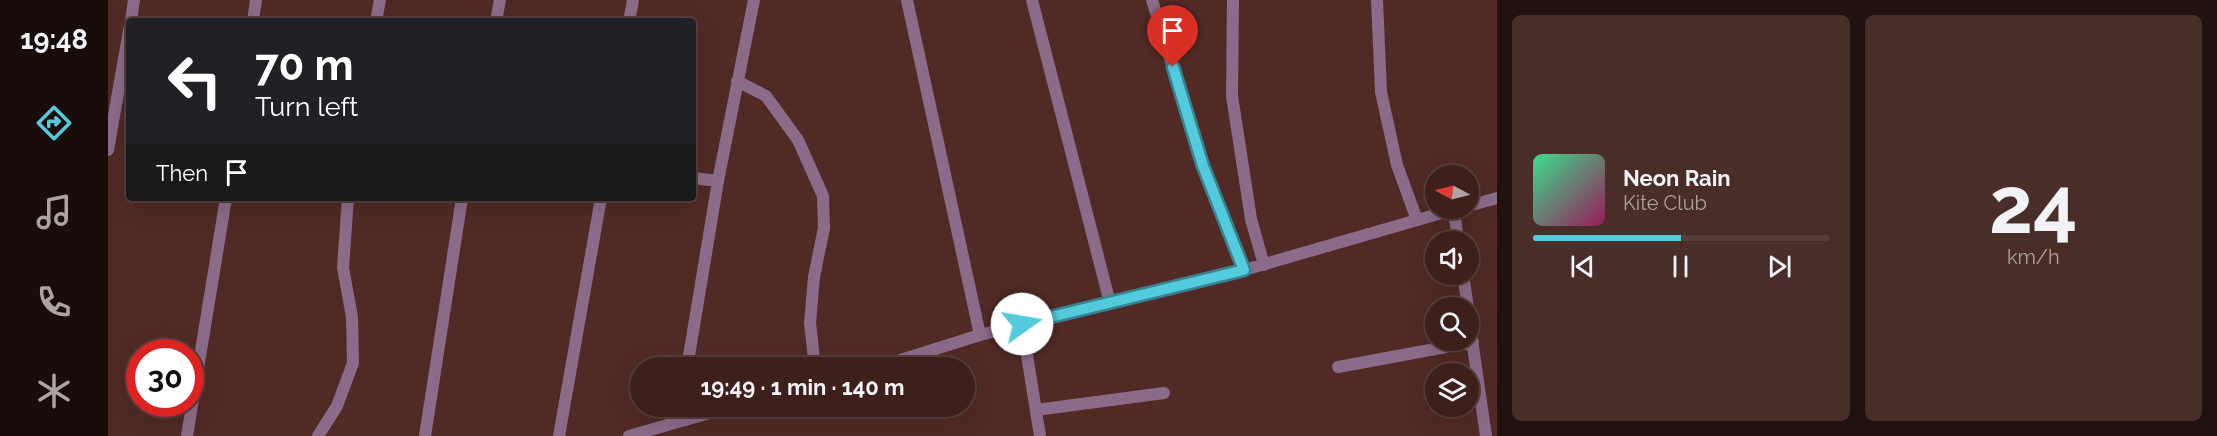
<!DOCTYPE html>
<meta charset="utf-8">
<style>
:root{--surface:#3d201c;--page:#482d29;--text:#f1f3f6;--muted:#ada3a3;--line:#563e3b;--accent:#54cadd}
body{margin:0;font-family:Raleway,sans-serif;background:var(--page);color:var(--text);height:100vh;display:flex;flex-direction:column;font-size:22px;white-space:nowrap}
*{box-sizing:border-box;margin:0}
p{font-size:20px;color:var(--muted)}
.icon{flex:none;width:33px;height:33px;fill:none;stroke:currentColor;stroke-width:2;stroke-linecap:round;stroke-linejoin:round}
.map{position:relative;flex:1;overflow:hidden}
.sheet{display:flex;flex-direction:column;gap:15px;padding:15px;background:#22120f;width:720px}
.sheet>*{flex:none}
.hud{position:absolute;left:18px;top:18px;width:570px;height:183px;border-radius:6px;box-shadow:0 6px 24px #0002,0 0 0 2px var(--line);background:#202124;color:#fff;overflow:hidden}
.needle{width:39px;rotate:277deg}
.tools{position:absolute;left:1317px;top:165px;display:grid;gap:12px}
.tools a{display:grid;place-items:center;width:54px;height:54px;border-radius:50%;background:var(--surface);box-shadow:0 6px 24px #0002,0 0 0 2px var(--line);font-size:30px}
.speed{position:absolute;left:18px;top:339px;display:flex;gap:12px;font-size:30px;font-weight:700;text-align:center}
.speed>*{display:grid;place-content:center;width:78px;height:78px;border-radius:50%;background:var(--surface);box-shadow:0 6px 24px #0002,0 0 0 2px var(--line);line-height:1}
.speed .limit{border:9px solid #d22;background:#fff;color:#111}
.pin{position:absolute;display:grid;place-items:center;width:51px;height:51px;color:#fff;margin:-62px -26px;border-radius:50% 50% 50% 0;rotate:-45deg;box-shadow:0 0 6px #0007}
.pin .icon{rotate:45deg}
.me{position:absolute;width:66px;margin:-33px;rotate:77deg;stroke-linejoin:round;filter:drop-shadow(0 0 4px #0008)}
.turn{display:flex;align-items:center;gap:21px;height:126px;padding:0 30px;font-size:27px}
.turn .icon{width:78px;height:78px;stroke-width:2.5}
.turn b{display:block;font-size:42px;line-height:51px}
.then{display:flex;align-items:center;height:57px;padding:0 30px;background:#0003;gap:12px;font-size:22px}
.sheet .card{flex:1;display:flex;flex-direction:column;justify-content:center;gap:9px;min-width:0;padding:0 21px;border-radius:9px;background:var(--page)}
.sheet .dial{align-items:center;gap:0}
.dial b{font-size:78px;line-height:1}
.song{display:flex;align-items:center;gap:18px}
.cover{width:72px;height:72px;border-radius:9px;background:linear-gradient(135deg,hsl(150 70% 55%),hsl(330 70% 35%))}
.played{height:6px;border-radius:3px;background:linear-gradient(90deg,var(--accent) 50%,var(--line) 50%)}
.keys{display:flex;justify-content:space-around;direction:ltr}
.sheet .tiles{flex:1;display:grid;gap:15px;grid-template-columns:repeat(2,1fr)}
.trip{position:absolute;left:522px;top:357px;width:345px;height:60px;border-radius:30px;background:var(--surface);box-shadow:0 6px 24px #0002,0 0 0 2px var(--line);font-weight:700;line-height:60px;text-align:center}
main{display:flex;flex:1;min-height:0}
.menu{display:flex;flex-direction:column;width:108px;justify-content:space-around;align-items:center;background:#180d0b;color:var(--muted)}
.menu .icon{width:42px;height:42px}
.menu .current{color:var(--accent)}
.menu b{font-size:27px;color:var(--text)}
.map>svg:first-child{display:block}
.lines{fill:none;stroke-linecap:round;stroke-linejoin:round}
.street{stroke:#8b6b89;stroke-width:12}
.route-casing{stroke:#378390;stroke-width:15}
.route{stroke:#54cadd;stroke-width:10}
</style>
<main>
<nav class="menu">
<b>19:48</b>
<svg class="icon current" aria-label="directions" viewBox="0 0 24 24"><path d="M12 3l9 9-9 9-9-9zM9 14v-3h6M13 9l2 2-2 2"/></svg>
<svg class="icon" aria-label="music" viewBox="0 0 24 24"><path d="M9 18V5l10-2v13"/><circle cx="6" cy="18" r="3"/><circle cx="16" cy="16" r="3"/></svg>
<svg class="icon" aria-label="phone" viewBox="0 0 24 24"><path d="M5 4h4l2 5-3 2q2 4 5 5l2-3 5 2v4C11 20 4 13 5 4z"/></svg>
<svg class="icon" aria-label="climate" viewBox="0 0 24 24"><path d="M12 3v18M4 7l16 10M4 17L20 7"/></svg>
</nav>
<div class="map">
<svg width="1389" height="436" viewBox="0 0 1389 436">
<rect width="100%" height="100%" fill="#512a25"/>
<g class="lines">
<path class="street" d="M 799,0 L 872,335
M 924,0 L 1002,303
M 1044,0 L 1095,166 L 1136,270
M 1125,0 L 1124,96 L 1143,219 L 1156,265
M 1269,0 L 1273,92 L 1289,165 L 1309,220
M 23,21 L 26,0
M 145,21 L 148,0
M 268,21 L 272,0
M 388,21 L 392,0
M 521,21 L 525,0
M 629,81 L 658,96 L 690,140 L 715,196 L 716,228 L 706,277 L 702,323 L 707,368
M 0,150 L 21,30
M 585,178 L 610,181
M 1360,206 L 1389,198
M 1346,210 L 1350,242
M 1355,274 L 1360,308
M 1360,312 L 1378,436
M 914,324 L 932,436
M 1230,367 L 1365,342
M 579,368 L 610,181 L 646,0
M 767,368 L 872,335 L 1136,270 L 1351,208
M 928,410 L 1056,393
M 79,436 L 118,198
M 210,436 L 229,406 L 245,363 L 244,317 L 235,268 L 240,198
M 317,436 L 354,198
M 451,436 L 493,198
M 521,436 L 626,406"/>
</g>
<g class="lines">
<g class="route-casing">
<path id="route" d="M 914,324 L 1136,270 L 1095,166 L 1065,67"/>
</g>
<use href="#route" class="route"/>
</g>
</svg>
<div class="tools">
<a><svg class="needle" viewBox="-14 -14 28 28"><path d="M0-13l5 13h-10z" fill="#e53935"/><path d="M0 13l5-13h-10z" fill="#ada3a3"/></svg></a>
<a><svg class="icon" aria-label="sound" viewBox="0 0 24 24"><path d="M4 9h4l5-4v14l-5-4H4zM17 9q2 3 0 6"/></svg></a>
<a><svg class="icon" aria-label="search" viewBox="0 0 24 24"><circle cx="10" cy="10" r="6"/><path d="M15 15l6 6"/></svg></a>
<a><svg class="icon" aria-label="layers" viewBox="0 0 24 24"><path d="M12 4l9 5-9 5-9-5zM3 14l9 5 9-5"/></svg></a>
</div>
<div class="speed"><div class="limit">30</div></div>
<div class="pin" style="left:1065px;top:67px;background:#d93025"><svg class="icon" aria-label="arrive" viewBox="0 0 24 24"><path d="M6 21V4h12l-3 4 3 4H6"/></svg></div>
<svg class="me" style="left:914px;top:324px" viewBox="-20 -20 40 40"><circle r="19" fill="#fff"/><path d="M0-13L10 11 0 6-10 11z" fill="#54cadd"/></svg>
<div class="trip">19:49 · 1 min · 140 m</div>
<div class="hud">
<div class="turn"><svg class="icon" aria-label="left" viewBox="0 0 24 24"><path d="M17 20v-9H6M10 6l-5 5 5 5"/></svg><div><b>70 m</b>Turn left</div></div>
<div class="then">Then<svg class="icon" aria-label="arrive" viewBox="0 0 24 24"><path d="M6 21V4h12l-3 4 3 4H6"/></svg></div>
</div>
</div>
<section class="sheet">
<div class="tiles">
<div class="card">
<div class="song"><i class="cover"></i><div><b>Neon Rain</b><p>Kite Club</p></div></div>
<div class="played"></div>
<div class="keys"><svg class="icon" aria-label="previous" viewBox="0 0 24 24"><path d="M18 5L8 12l10 7zM5 5v14"/></svg><svg class="icon" aria-label="pause" viewBox="0 0 24 24"><path d="M8 5v14M16 5v14"/></svg><svg class="icon" aria-label="next" viewBox="0 0 24 24"><path d="M6 5l10 7-10 7zM19 5v14"/></svg></div>
</div>
<div class="card dial"><b>24</b><p>km/h</p></div>
</div>
</section>
</main>
